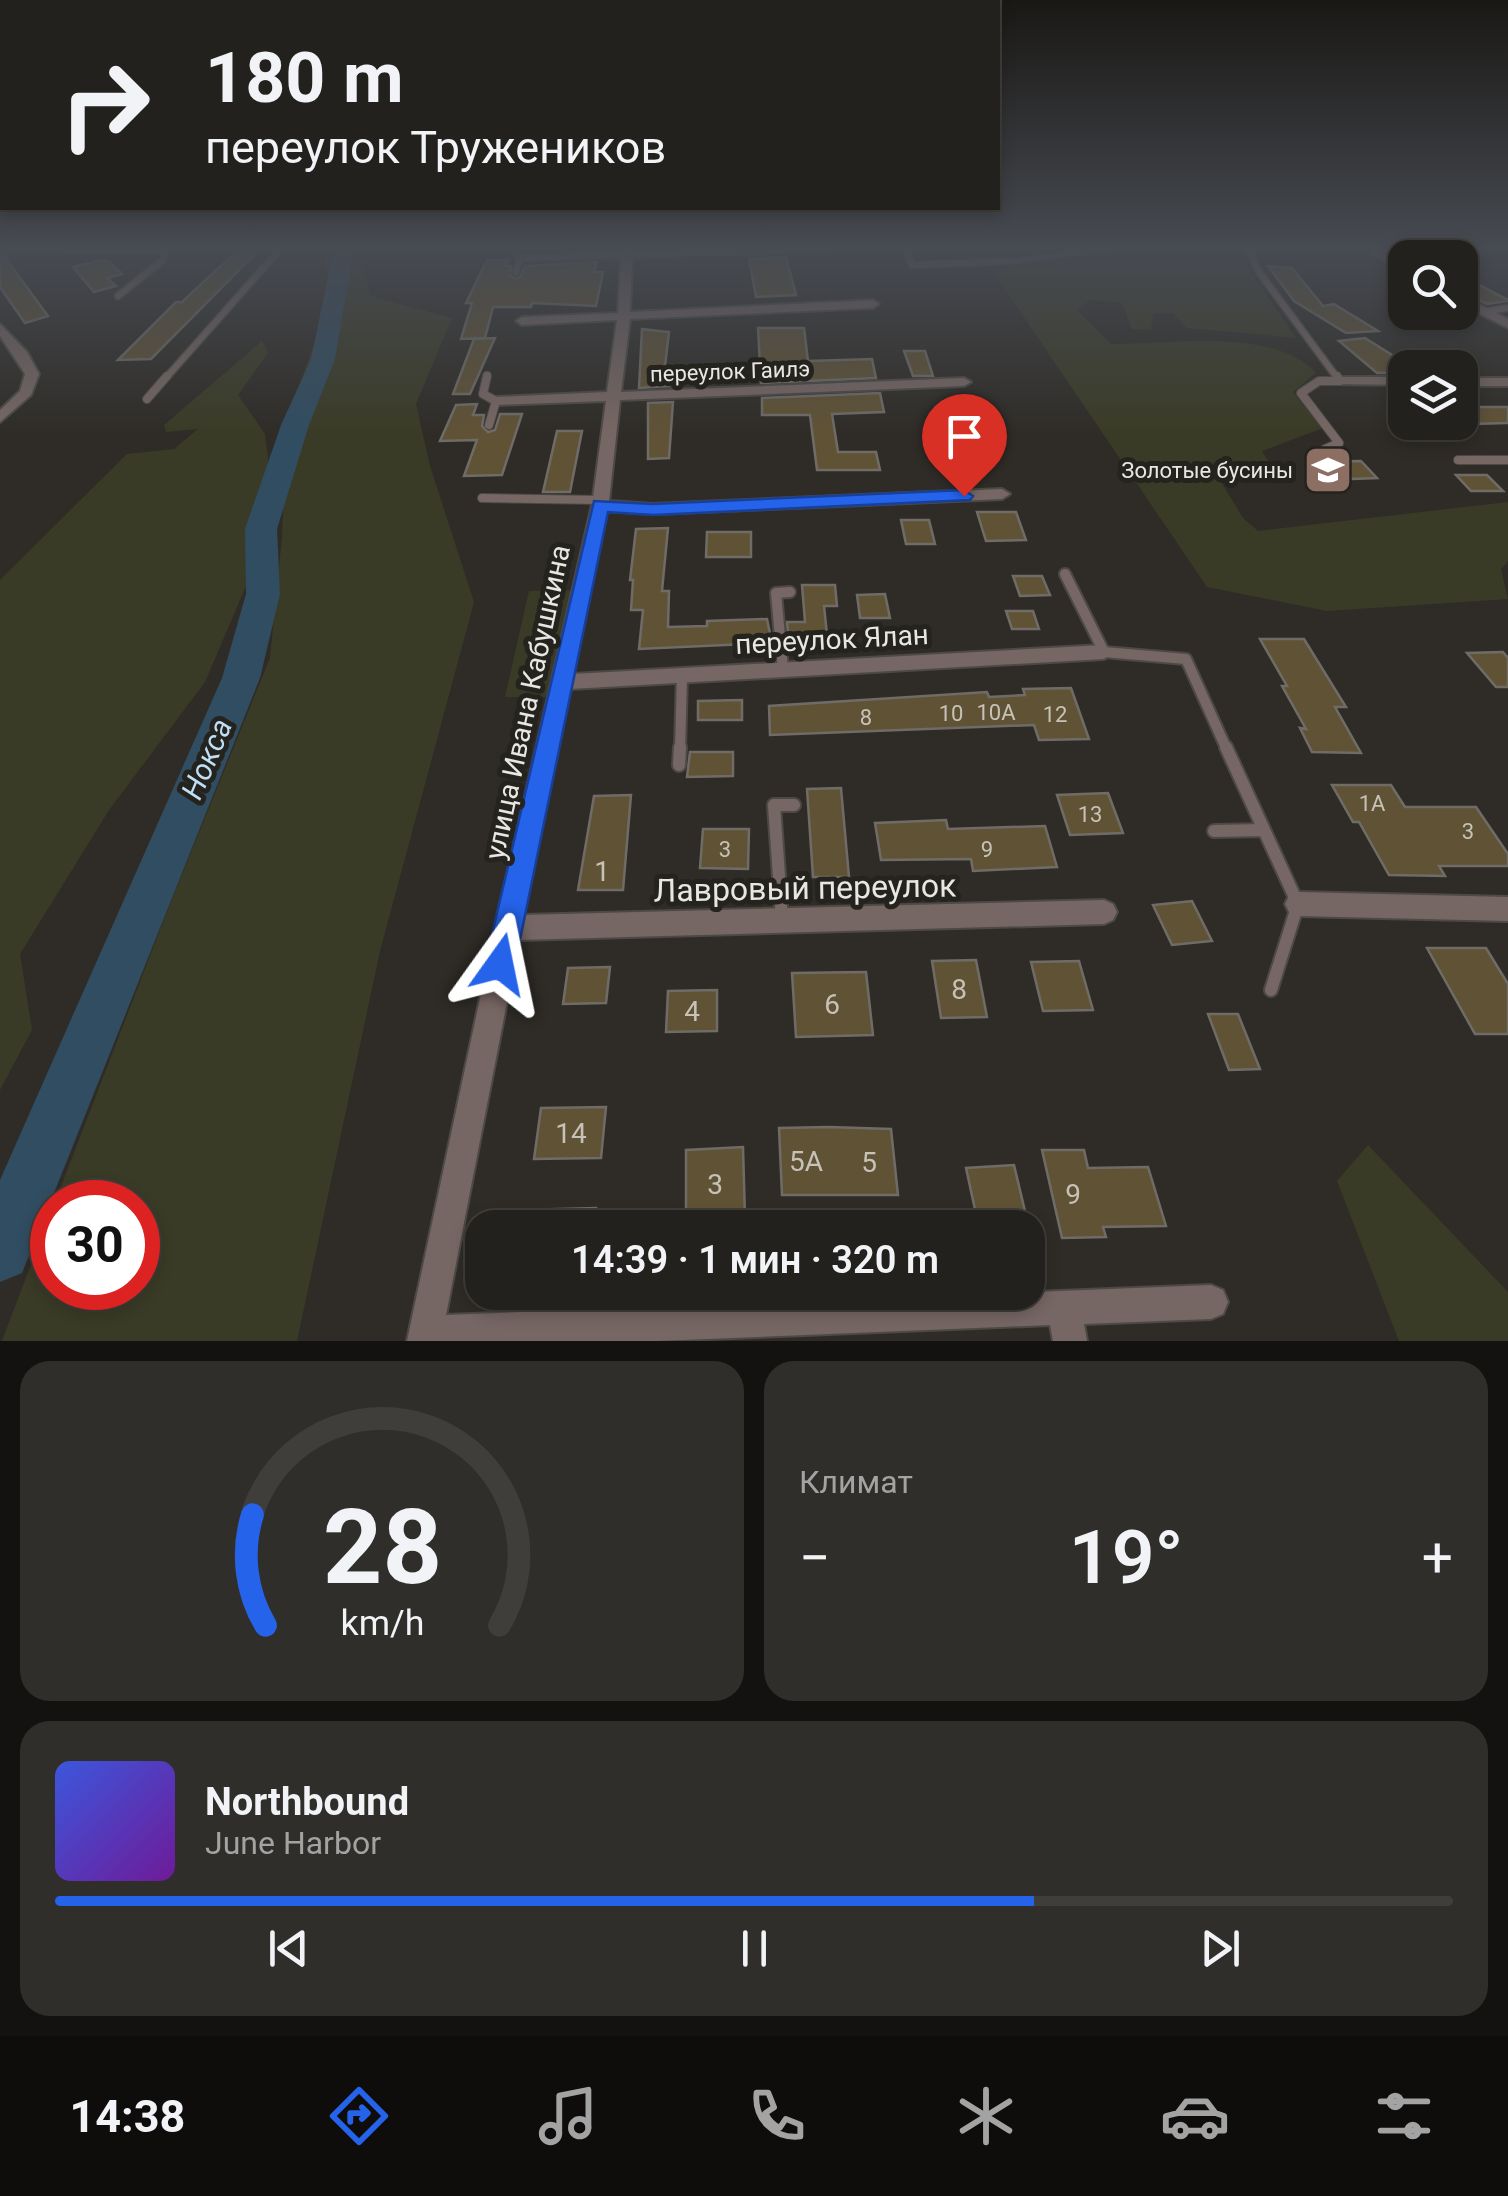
<!DOCTYPE html>
<html lang="ru">
<meta charset="utf-8">
<style>
:root{--surface:#23211d;--page:#2f2e2a;--text:#f1f3f6;--muted:#a3a3a4;--line:#403e3b;--accent:#2563eb}
body{margin:0;font-family:Roboto,sans-serif;background:var(--page);color:var(--text);height:100vh;display:flex;flex-direction:column;font-size:38px;white-space:nowrap}
*{box-sizing:border-box;margin:0}
p{font-size:32px;color:var(--muted)}
.icon{flex:none;width:55px;height:55px;fill:none;stroke:currentColor;stroke-width:2;stroke-linecap:round;stroke-linejoin:round}
.map{position:relative;height:1341px;overflow:hidden}
.panel{display:flex;flex-direction:column;gap:20px;padding:20px;background:#131210;flex:1}
.panel>*{flex:none}
.hud{position:absolute;left:0px;top:0px;width:1000px;height:210px;box-shadow:0 5px 15px #0003,0 0 0 2px var(--line);background:#23211d;color:var(--text);overflow:hidden}
.tools{position:absolute;left:1388px;top:240px;display:grid;gap:20px}
.tools a{display:grid;place-items:center;width:90px;height:90px;border-radius:20px;background:var(--surface);box-shadow:0 5px 15px #0003,0 0 0 2px var(--line);font-size:50px}
.speed{position:absolute;left:30px;top:1180px;display:flex;gap:20px;font-size:50px;font-weight:700;text-align:center}
.speed>*{display:grid;place-content:center;width:130px;height:130px;border-radius:50%;background:var(--surface);box-shadow:0 5px 15px #0003,0 0 0 2px var(--line);line-height:1}
.speed .limit{border:15px solid #d22;background:#fff;color:#111}
.pin{position:absolute;display:grid;place-items:center;width:85px;height:85px;color:#fff;margin:-102px -42px;border-radius:50% 50% 50% 0;rotate:-45deg;box-shadow:0 0 10px #0007}
.pin .icon{rotate:45deg}
.me{position:absolute;width:110px;margin:-55px;rotate:12deg;stroke-linejoin:round;filter:drop-shadow(0 0 8px #0008)}
.turn{display:flex;align-items:center;gap:35px;height:210px;padding:0 40px;font-size:45px}
.turn .icon{width:130px;height:130px;stroke-width:2.5}
.turn b{display:block;font-size:70px;line-height:85px}
.big{font-size:75px;font-weight:600;line-height:1.1}
.panel .card{flex:1;display:flex;flex-direction:column;justify-content:center;gap:15px;min-width:0;padding:0 35px;border-radius:30px;background:var(--page)}
.panel .dial{align-items:center;gap:0}
.dial svg{height:260px;overflow:visible;fill:none;stroke:var(--line);stroke-width:7;stroke-linecap:round;text-anchor:middle}
.dial text{fill:var(--text);stroke:none}
.song{display:flex;align-items:center;gap:30px}
.cover{width:120px;height:120px;border-radius:15px;background:linear-gradient(135deg,hsl(230 70% 55%),hsl(280 70% 35%))}
.played{height:10px;border-radius:5px;background:linear-gradient(90deg,var(--accent) 70%,var(--line) 70%)}
.keys{display:flex;justify-content:space-around;direction:ltr}
.heat{display:flex;justify-content:space-between;align-items:center;font-size:55px;direction:ltr}
.panel .tiles{flex:1;display:grid;gap:20px;grid-template-columns:1fr 1fr}
.card:last-child{grid-column:span 2}
.trip{position:absolute;left:465px;top:1210px;width:580px;height:100px;border-radius:30px;background:var(--surface);box-shadow:0 5px 15px #0003,0 0 0 2px var(--line);font-weight:600;line-height:100px;text-align:center}
.dock{display:flex;height:160px;justify-content:space-around;align-items:center;background:#0e0d0c;color:var(--muted)}
.dock .icon{width:70px;height:70px}
.dock .on{color:var(--accent)}
.dock b{font-size:45px;color:var(--text)}
.map>svg:first-child{display:block}
.green{fill:#3a3b26}
.lines{fill:none;stroke-linecap:round;stroke-linejoin:round}
.river{fill:#314d61;fill-rule:evenodd}
.building{fill:#605235;stroke:#6f6c67;stroke-width:2.5}
.service-far3-casing{stroke:#4d4a45;stroke-width:9}
.service-far2-casing{stroke:#4d4a45;stroke-width:10}
.service-far1-casing{stroke:#4d4a45;stroke-width:14}
.service-casing{stroke:#4d4a45;stroke-width:16}
.minor-casing{stroke:#4d4a45;stroke-width:4}
.service-far3{stroke:#776764;stroke-width:6}
.service-far2{stroke:#776764;stroke-width:8}
.service-far1{stroke:#776764;stroke-width:10}
.service{stroke:#776764;stroke-width:12}
.minor{fill:#776764;fill-rule:evenodd}
.route{fill:#2563eb;stroke:#184099;stroke-width:2.5}
.labels{text-anchor:middle;stroke-width:10;stroke-linejoin:round;paint-order:stroke}
.far-street-label{font-size:22px;fill:#e9e7e4;stroke:#25231e}
.far-poi-label{font-size:22px;fill:#e9e7e4;stroke:#25231e;text-anchor:end}
.number-label{font-size:22px;fill:#c7c2b8}
.street-label{font-size:28px;fill:#e9e7e4;stroke:#25231e}
.near-number-label{font-size:28px;fill:#c7c2b8}
.water-label{font-size:30px;font-style:italic;fill:#bfdff6;stroke:#25231e}
.near-street-label{font-size:32px;fill:#e9e7e4;stroke:#25231e}
</style>
<div class="map">
<svg width="1508" height="1341" viewBox="0 0 1508 1341">
<rect width="100%" height="100%" fill="#2f2c27"/>
<path class="green" d="M 319,248 L 360,248 L 370,296 L 452,318 L 416,404 L 430,466 L 474,602 L 380,951 L 297,1341 L 2,1341 L 52,1209 L 52,1288 L 138,1288 L 138,1202 L 55,1202 L 170,904 L 270,658 L 282,537 L 287,421 L 326,309 L 328,273 Z
M 1143,248 L 1234,248 L 1296,338 L 1187,328 L 1173,313 L 1153,314 L 1151,330 L 1132,329 L 1122,303 L 1090,300 L 1077,310 L 1111,344 C 1168,344 1276,327 1316,373 L 1293,392 L 1323,428 L 1262,451 L 1268,461 L 1215,472 L 1243,518 L 1258,531 L 1508,502 L 1508,561 L 1501,569 L 1508,599 L 1327,611 L 1207,587 L 994,273 L 1013,264 Z
M 262,341 L 268,353 L 238,395 L 265,434 L 273,500 L 263,546 L 205,682 L 109,810 L 20,954 L 32,1030 L 0,1090 L 0,580 L 127,454 L 174,449 L 198,429 L 166,432 L 164,425 Z
M 573,590 L 554,697 L 505,697 L 529,591 Z
M 1368,1145 L 1508,1292 L 1508,1341 L 1399,1341 L 1337,1181 Z"/>
<g class="lines">
<path class="river" d="M 334,248 L 354,248 L 335,359 L 309,425 L 277,529 L 280,594 L 260,678 L 22,1273 L 0,1282 L 0,1180 L 222,678 L 246,594 L 245,529 L 281,425 L 311,359 Z"/>
</g>
<path class="building" d="M 240,248 L 261,248 L 151,359 L 118,360 L 176,302 L 182,302 Z
M 0,256 L 4,256 L 48,316 L 25,323 L 0,287 Z
M 786,257 L 796,295 L 756,297 L 749,259 Z
M 101,260 L 108,261 L 122,274 L 107,278 L 116,286 L 94,292 L 73,267 Z
M 487,260 L 509,260 L 506,266 L 511,266 L 510,275 L 515,279 L 521,276 L 525,266 L 597,262 L 594,272 L 603,272 L 596,306 L 532,303 L 531,307 L 493,307 L 485,338 L 461,339 L 472,303 L 466,303 Z
M 1268,266 L 1292,268 L 1323,306 L 1334,304 L 1378,331 L 1346,333 L 1294,301 Z
M 1460,275 L 1508,300 L 1508,301 L 1487,304 L 1460,291 Z
M 758,328 L 804,328 L 808,361 L 872,359 L 876,378 L 761,383 Z
M 642,329 L 669,332 L 664,375 L 671,375 L 670,386 L 639,388 Z
M 495,338 L 470,394 L 453,394 L 474,339 Z
M 1365,338 L 1405,363 L 1405,373 L 1377,373 L 1339,341 Z
M 904,351 L 925,351 L 933,376 L 913,376 Z
M 880,393 L 884,412 L 832,414 L 838,452 L 876,452 L 880,470 L 817,470 L 810,415 L 762,415 L 762,398 Z
M 1460,394 L 1476,407 L 1508,407 L 1508,423 L 1471,424 L 1460,414 Z
M 673,402 L 669,458 L 648,459 L 648,403 Z
M 477,404 L 473,415 L 484,415 L 482,426 L 488,432 L 495,430 L 500,414 L 522,414 L 502,475 L 464,476 L 477,440 L 440,441 L 456,405 Z
M 557,431 L 582,431 L 570,492 L 543,492 Z
M 1361,461 L 1377,478 L 1325,480 L 1310,462 Z
M 1456,475 L 1487,475 L 1503,491 L 1471,491 Z
M 977,512 L 1016,512 L 1026,540 L 986,541 Z
M 901,520 L 929,520 L 935,544 L 906,544 Z
M 668,528 L 662,591 L 669,591 L 668,627 L 707,626 L 707,621 L 767,619 L 772,643 L 639,649 L 643,610 L 631,610 L 633,580 L 630,580 L 636,529 Z
M 707,532 L 751,532 L 751,557 L 706,557 Z
M 1013,576 L 1042,576 L 1050,595 L 1020,596 Z
M 802,585 L 835,585 L 837,606 L 824,606 L 828,644 L 789,643 L 787,622 L 805,622 Z
M 885,594 L 890,618 L 860,618 L 857,595 Z
M 1006,611 L 1033,611 L 1039,629 L 1012,629 Z
M 1260,639 L 1304,639 L 1346,707 L 1335,707 L 1361,753 L 1312,752 L 1300,728 L 1306,729 L 1282,686 L 1287,686 Z
M 1503,652 L 1508,658 L 1508,687 L 1496,687 L 1467,653 Z
M 1071,688 L 1089,739 L 1039,740 L 1034,725 L 770,735 L 769,706 L 987,692 L 989,697 L 1025,695 L 1023,689 Z
M 742,700 L 742,720 L 698,720 L 698,701 Z
M 690,752 L 733,752 L 733,776 L 687,777 Z
M 1332,785 L 1391,785 L 1405,807 L 1476,807 L 1508,854 L 1508,866 L 1439,866 L 1445,876 L 1389,875 L 1359,822 L 1353,822 Z
M 841,788 L 849,877 L 813,877 L 807,789 Z
M 1108,793 L 1123,833 L 1070,835 L 1057,795 Z
M 631,795 L 623,890 L 578,890 L 594,796 Z
M 946,820 L 948,829 L 1045,826 L 1057,867 L 973,871 L 971,859 L 881,860 L 875,823 Z
M 703,829 L 749,829 L 748,869 L 700,868 Z
M 1192,901 L 1212,941 L 1172,945 L 1153,905 Z
M 1427,948 L 1486,948 L 1508,984 L 1508,1034 L 1475,1034 Z
M 976,960 L 987,1017 L 941,1018 L 932,961 Z
M 1079,961 L 1093,1010 L 1043,1011 L 1031,962 Z
M 610,967 L 606,1003 L 563,1004 L 568,968 Z
M 866,972 L 873,1035 L 796,1037 L 792,973 Z
M 717,990 L 717,1031 L 666,1032 L 668,991 Z
M 1208,1014 L 1238,1014 L 1260,1069 L 1229,1070 Z
M 606,1107 L 601,1158 L 534,1159 L 541,1108 Z
M 829,1127 L 891,1129 L 898,1195 L 782,1195 L 779,1128 Z
M 743,1147 L 745,1218 L 686,1221 L 686,1150 Z
M 1042,1150 L 1084,1150 L 1088,1168 L 1148,1167 L 1166,1226 L 1103,1227 L 1106,1237 L 1062,1238 Z
M 1014,1165 L 1029,1228 L 979,1228 L 966,1168 Z
M 596,1208 L 594,1228 L 519,1228 L 521,1210 Z"/>
<g class="lines">
<g class="service-far3-casing">
<path id="service-far3" d="M 905,248 L 912,265 L 1008,261
M 1248,248 L 1259,272 L 1338,379
M 516,272 L 520,258
M 118,296 L 163,260 L 165,254 L 157,250
M 1483,312 L 1508,308
M 165,379 L 281,248
M 486,379 L 487,375"/>
</g>
<g class="service-far2-casing">
<path id="service-far2" d="M 487,376 L 483,394 L 496,401 L 489,425
M 147,399 L 167,376
M 1325,449 L 1339,443 L 1301,393 L 1319,381 L 1340,381 L 1337,376
M 1458,460 L 1508,460
M 482,498 L 600,500"/>
</g>
<g class="service-far1-casing">
<path id="service-far1" d="M 1065,574 L 1104,652 L 1186,659 L 1227,750
M 783,670 L 776,593 L 790,592
M 680,750 L 682,675"/>
</g>
<g class="service-casing">
<path id="service" d="M 1226,747 L 1298,904 L 1271,990
M 679,765 L 680,747
M 1214,831 L 1264,830
M 782,919 L 774,805 L 794,805"/>
</g>
<g class="minor-casing">
<path id="minor" d="M 0,248 L 161,248 L 162,250 L 157,253 L 0,252 Z
M 622,248 L 632,248 L 632,251 L 837,248 L 832,251 L 632,258 L 630,312 L 873,300 L 879,304 L 873,308 L 630,319 L 621,392 L 964,378 L 971,382 L 964,386 L 620,400 L 609,501 L 653,504 L 1002,489 L 1010,494 L 1002,499 L 653,514 L 607,511 L 573,674 L 1104,645 L 1114,652 L 1104,659 L 570,689 L 523,915 L 1104,900 L 1113,904 L 1117,912 L 1113,920 L 1104,924 L 519,940 L 446,1315 L 1211,1285 L 1223,1290 L 1228,1302 L 1223,1314 L 1211,1319 L 1084,1324 L 1087,1341 L 1053,1341 L 1050,1325 L 657,1341 L 407,1341 L 495,928 L 592,505 L 606,401 L 496,405 L 489,401 L 496,397 L 607,392 L 617,320 L 522,325 L 516,321 L 522,317 L 618,313 L 621,258 L 520,261 L 515,258 L 520,255 L 621,251 Z
M 1093,248 L 1127,248 L 1008,264 L 1002,261 Z
M 1427,248 L 1386,255 L 1405,265 L 1405,272 L 1370,253 L 1391,248 Z
M 1460,295 L 1508,319 L 1508,328 L 1460,304 Z
M 0,324 L 27,352 L 39,374 L 31,395 L 0,422 L 0,410 L 20,391 L 25,374 L 0,336 Z
M 1340,377 L 1405,377 L 1405,385 L 1335,384 L 1335,378 Z
M 1460,378 L 1508,378 L 1508,386 L 1460,386 Z
M 1298,892 L 1508,897 L 1508,921 L 1298,916 L 1289,912 L 1285,904 L 1289,896 Z"/>
</g>
<use href="#service-far3" class="service-far3"/>
<use href="#service-far2" class="service-far2"/>
<use href="#service-far1" class="service-far1"/>
<use href="#service" class="service"/>
<use href="#minor" class="minor"/>
</g>
<linearGradient id="sky" x2="0" y2="1"><stop stop-color="#1a1815"/><stop offset="0.57" stop-color="#474b52"/><stop offset="1" stop-color="#474b52" stop-opacity="0"/></linearGradient>
<rect width="1508" height="436" fill="url(#sky)"/>
<path class="route" d="M 964,490 L 973,496 L 970,500 L 653,515 L 608,512 L 515,964 L 511,975 L 500,979 L 490,975 L 485,964 L 594,501 L 653,504 Z"/>
<defs>
<g id="school-square" transform="scale(2.5)"><rect x="-9" y="-9" width="18" height="18" rx="4" fill="#8d6e63" stroke="#25231e"/><path d="M0-5L7-2L0 1L-7-2ZM-4 1L0 2.5L4 1V4Q0 6-4 4Z" fill="#fff"/></g>
</defs>
<g fill-rule="evenodd">
<use href="#school-square" x="1328" y="470"/>
</g>
<g class="labels">
<g class="far-street-label">
<text transform="translate(730 371) rotate(-2)" y="8">переулок Гаилэ</text>
</g>
<g class="far-poi-label">
<text x="1293" y="478">Золотые бусины</text>
</g>
<g class="number-label">
<text x="996" y="720">10А</text>
<text x="951" y="721">10</text>
<text x="1055" y="722">12</text>
<text x="866" y="725">8</text>
<text x="1372" y="811">1А</text>
<text x="1090" y="822">13</text>
<text x="1468" y="839">3</text>
<text x="725" y="857">3</text>
<text x="987" y="857">9</text>
</g>
<g class="street-label">
<text transform="translate(832 639) rotate(-3)" y="10">переулок Ялан</text>
<text transform="translate(527 702) rotate(-78)" y="10">улица Ивана Кабушкина</text>
</g>
<g class="near-number-label">
<text x="602" y="881">1</text>
<text x="959" y="999">8</text>
<text x="832" y="1014">6</text>
<text x="692" y="1021">4</text>
<text x="571" y="1143">14</text>
<text x="806" y="1171">5А</text>
<text x="869" y="1172">5</text>
<text x="715" y="1194">3</text>
<text x="1073" y="1204">9</text>
</g>
<g class="water-label">
<text transform="translate(207 759) rotate(-67)" y="10">Нокса</text>
</g>
<g class="near-street-label">
<text transform="translate(805 888) rotate(-1)" y="11">Лавровый переулок</text>
</g>
</g>
</svg>
<div class="tools">
<a><svg class="icon" aria-label="search" viewBox="0 0 24 24"><circle cx="10" cy="10" r="6"/><path d="M15 15l6 6"/></svg></a>
<a><svg class="icon" aria-label="layers" viewBox="0 0 24 24"><path d="M12 4l9 5-9 5-9-5zM3 14l9 5 9-5"/></svg></a>
</div>
<div class="speed"><div class="limit">30</div></div>
<div class="pin" style="left:964px;top:496px;background:#d93025"><svg class="icon" aria-label="arrive" viewBox="0 0 24 24"><path d="M6 21V4h12l-3 4 3 4H6"/></svg></div>
<svg class="me" style="left:500px;top:964px" viewBox="-20 -20 40 40"><path d="M0-17L14 15 0 8-14 15z" fill="#2563eb" stroke="#fff" stroke-width="4"/></svg>
<div class="trip">14:39 · 1 мин · 320 m</div>
<div class="hud">
<div class="turn"><svg class="icon" aria-label="right" viewBox="0 0 24 24"><path d="M7 20v-9h11M14 6l5 5-5 5"/></svg><div><b>180 m</b>переулок Тружеников</div></div>
</div>
</div>
<section class="panel">
<div class="tiles">
<div class="card dial"><svg viewBox="0 0 100 80">
<path d="M14 69A42 42 0 1 1 86 69"/>
<path d="M14 69A42 42 0 0 1 10 35" stroke="#2563eb"/>
<text x="50" y="56" font-size="32" font-weight="700">28</text>
<text x="50" y="72" font-size="11">km/h</text>
</svg></div>
<div class="card"><p>Климат</p>
<div class="heat"><a>−</a><b class="big">19°</b><a>+</a></div>
</div>
<div class="card">
<div class="song"><i class="cover"></i><div><b>Northbound</b><p>June Harbor</p></div></div>
<div class="played"></div>
<div class="keys"><svg class="icon" aria-label="previous" viewBox="0 0 24 24"><path d="M18 5L8 12l10 7zM5 5v14"/></svg><svg class="icon" aria-label="pause" viewBox="0 0 24 24"><path d="M8 5v14M16 5v14"/></svg><svg class="icon" aria-label="next" viewBox="0 0 24 24"><path d="M6 5l10 7-10 7zM19 5v14"/></svg></div>
</div>
</div>
</section>
<nav class="dock">
<b>14:38</b>
<svg class="icon on" aria-label="directions" viewBox="0 0 24 24"><path d="M12 3l9 9-9 9-9-9zM9 14v-3h6M13 9l2 2-2 2"/></svg>
<svg class="icon" aria-label="music" viewBox="0 0 24 24"><path d="M9 18V5l10-2v13"/><circle cx="6" cy="18" r="3"/><circle cx="16" cy="16" r="3"/></svg>
<svg class="icon" aria-label="phone" viewBox="0 0 24 24"><path d="M5 4h4l2 5-3 2q2 4 5 5l2-3 5 2v4C11 20 4 13 5 4z"/></svg>
<svg class="icon" aria-label="climate" viewBox="0 0 24 24"><path d="M12 3v18M4 7l16 10M4 17L20 7"/></svg>
<svg class="icon" aria-label="car" viewBox="0 0 24 24"><path d="M5 17H2v-5l4-1 3-4h7l3 4 3 1v5h-3M9 17h6M6 11h13"/><circle cx="7" cy="17" r="2"/><circle cx="17" cy="17" r="2"/></svg>
<svg class="icon" aria-label="filters" viewBox="0 0 24 24"><path d="M4 7h16M4 17h16"/><circle cx="9" cy="7" r="2"/><circle cx="15" cy="17" r="2"/></svg>
</nav>
